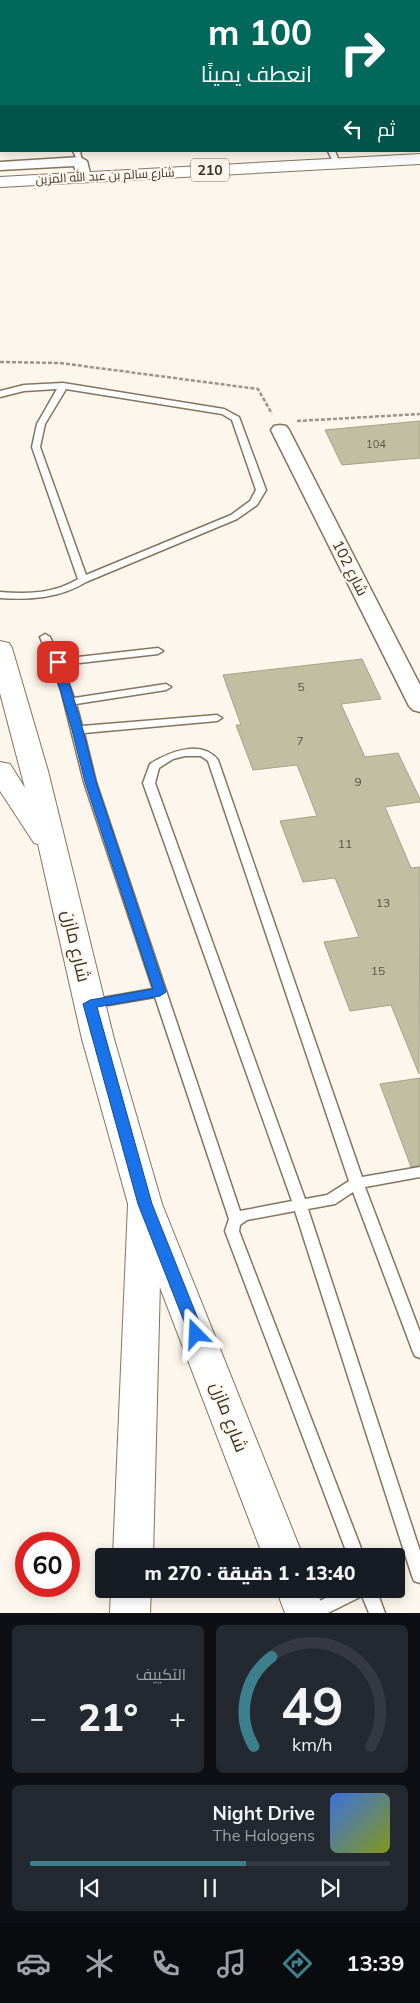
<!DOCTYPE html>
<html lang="ar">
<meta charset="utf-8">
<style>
:root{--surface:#171b24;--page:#242831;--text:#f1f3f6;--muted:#9ea1a6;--line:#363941;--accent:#3c808e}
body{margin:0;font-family:Mulish,Cairo,sans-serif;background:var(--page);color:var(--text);direction:rtl;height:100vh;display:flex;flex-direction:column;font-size:19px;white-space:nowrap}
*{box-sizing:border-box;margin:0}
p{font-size:16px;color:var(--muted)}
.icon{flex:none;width:28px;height:28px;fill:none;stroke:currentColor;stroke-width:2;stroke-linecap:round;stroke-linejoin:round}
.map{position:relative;height:1613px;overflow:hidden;direction:ltr}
.details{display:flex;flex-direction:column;gap:12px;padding:12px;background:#0d0f14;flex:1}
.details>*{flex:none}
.hud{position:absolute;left:0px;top:0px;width:420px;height:152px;box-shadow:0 2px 12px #0003;direction:rtl;background:#00695c;color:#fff;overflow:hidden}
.speed{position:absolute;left:15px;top:1532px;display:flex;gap:10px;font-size:25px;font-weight:700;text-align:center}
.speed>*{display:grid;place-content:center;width:65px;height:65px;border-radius:50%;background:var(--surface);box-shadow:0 2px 12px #0003;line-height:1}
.speed .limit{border:8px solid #d22;background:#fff;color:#111}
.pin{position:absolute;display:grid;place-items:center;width:42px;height:42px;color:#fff;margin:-21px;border-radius:10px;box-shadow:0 2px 8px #0006}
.me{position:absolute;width:55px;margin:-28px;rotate:339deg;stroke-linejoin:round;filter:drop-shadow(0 0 4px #0008)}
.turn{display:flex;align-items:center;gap:18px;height:105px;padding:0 25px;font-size:22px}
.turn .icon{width:65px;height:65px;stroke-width:2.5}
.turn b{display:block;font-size:35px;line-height:42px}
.then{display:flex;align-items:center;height:48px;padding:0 25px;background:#0003;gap:10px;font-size:19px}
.big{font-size:38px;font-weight:800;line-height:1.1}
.details .tile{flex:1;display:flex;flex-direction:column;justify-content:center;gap:8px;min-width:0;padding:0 18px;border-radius:8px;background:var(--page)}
.details .dial{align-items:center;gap:0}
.dial svg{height:130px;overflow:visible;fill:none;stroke:var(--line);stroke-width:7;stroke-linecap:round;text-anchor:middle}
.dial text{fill:var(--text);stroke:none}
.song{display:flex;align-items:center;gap:15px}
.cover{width:60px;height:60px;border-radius:8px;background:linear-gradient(135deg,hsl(220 70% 55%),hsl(70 70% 35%))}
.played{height:5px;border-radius:2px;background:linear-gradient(90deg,var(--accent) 60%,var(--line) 60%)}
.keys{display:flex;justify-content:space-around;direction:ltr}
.heat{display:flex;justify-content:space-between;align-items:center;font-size:28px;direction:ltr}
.details .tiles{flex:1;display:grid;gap:12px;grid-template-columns:1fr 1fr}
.tile:last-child{grid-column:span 2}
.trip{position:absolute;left:95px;top:1548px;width:310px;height:50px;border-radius:5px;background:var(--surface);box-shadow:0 2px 12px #0003;font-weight:800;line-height:50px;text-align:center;direction:rtl}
.tab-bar{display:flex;height:80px;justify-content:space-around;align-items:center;background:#090b0e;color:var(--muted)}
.tab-bar .icon{width:35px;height:35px}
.tab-bar .current{color:var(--accent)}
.tab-bar b{font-size:22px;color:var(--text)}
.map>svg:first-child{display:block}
.building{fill:#c0bfa2;stroke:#a4a286}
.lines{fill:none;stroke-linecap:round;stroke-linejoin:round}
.lane-casing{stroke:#85755d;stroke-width:3}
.street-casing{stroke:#85755d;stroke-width:3}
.secondary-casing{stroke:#85755d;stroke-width:2}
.primary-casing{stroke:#85755d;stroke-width:2}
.highway-casing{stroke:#85755d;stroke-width:2}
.path{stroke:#9b948a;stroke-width:2.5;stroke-dasharray:4 2;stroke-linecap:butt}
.lane{fill:#fff;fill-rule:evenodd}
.street{fill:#fff;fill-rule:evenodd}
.secondary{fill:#fff;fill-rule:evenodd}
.primary{fill:#fff;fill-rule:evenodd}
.highway{fill:#fff;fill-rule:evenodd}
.route{fill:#1a73e8;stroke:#114b97}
.labels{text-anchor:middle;stroke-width:4;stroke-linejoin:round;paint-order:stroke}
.far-number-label{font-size:11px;fill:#5a5445}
.far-street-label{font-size:12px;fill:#383126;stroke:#fdf6ec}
.number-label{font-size:12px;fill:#5a5445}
.shield{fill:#fdf6ec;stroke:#736c61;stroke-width:1}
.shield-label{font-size:14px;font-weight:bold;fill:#383126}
.street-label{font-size:15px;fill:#383126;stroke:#fdf6ec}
.near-street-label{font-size:18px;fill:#383126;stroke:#fdf6ec}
</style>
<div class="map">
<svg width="420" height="1613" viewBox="0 0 420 1613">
<rect width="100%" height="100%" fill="#fdf6ec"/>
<path class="building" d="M 420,421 L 420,458 L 342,465 L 325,430 Z
M 362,659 L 381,699 L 341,704 L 365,757 L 398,753 L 420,799 L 420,802 L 385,807 L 411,868 L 420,867 L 419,1074 L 391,1005 L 350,1011 L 324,942 L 359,937 L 335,878 L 303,882 L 280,821 L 317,816 L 297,765 L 253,770 L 236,725 L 241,725 L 223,675 Z
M 420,1078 L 420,1165 L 411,1167 L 380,1084 Z"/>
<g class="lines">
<g class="lane-casing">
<path id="lane" d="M 73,151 L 80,151 L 82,162 L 78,162 Z
M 328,151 L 335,151 L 340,163 L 338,164 L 334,164 Z
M 63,383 L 224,409 L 239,417 L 266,490 L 257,505 L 237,519 L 86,582 C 60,598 31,600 0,598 L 0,592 C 27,594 54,594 78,579 L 32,447 L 37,424 L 57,389 L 24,391 L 0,397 L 0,391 L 24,385 ZM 66,389 L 222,414 L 232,420 L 256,490 L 250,501 L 231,515 L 86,575 L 40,447 L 45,424 Z
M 45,634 L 50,637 L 60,659 L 158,648 L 163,651 L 158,654 L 62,665 L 74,698 L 166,684 L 171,687 L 166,690 L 76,704 L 82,726 L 217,715 L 222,718 L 217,721 L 84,733 L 96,782 L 240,1211 L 292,1201 L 143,783 L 150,764 C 169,752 201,739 218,760 L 362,1177 L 420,1167 L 420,1177 L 365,1187 L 420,1332 L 420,1358 L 415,1356 L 413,1352 L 353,1192 L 335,1204 L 308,1209 L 420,1551 L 420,1583 L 414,1581 L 412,1576 L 295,1211 L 247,1220 L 240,1225 L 239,1231 L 364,1556 L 348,1556 L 225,1231 L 229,1219 L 155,997 L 91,1008 L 87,1007 L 85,1004 L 87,1001 L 91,1000 L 153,989 L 84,782 L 61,690 L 40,637 ZM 185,756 L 201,756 L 208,761 L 349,1181 L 327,1195 L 305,1199 L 155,783 L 159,768 L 173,759 Z
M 343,1589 L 376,1589 L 385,1613 L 369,1613 L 362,1596 L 328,1613 L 304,1613 L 306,1608 Z"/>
</g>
<g class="street-casing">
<path id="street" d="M 130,0 L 142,0 L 142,1 L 130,1 Z
M 0,16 L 1,16 L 1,24 L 0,24 Z
M 419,51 L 420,51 L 420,59 L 419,59 Z
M 0,86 L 1,86 L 1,94 L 0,94 Z
M 80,157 L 87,161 L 91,177 L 89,180 L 79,180 L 74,166 L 0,170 L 0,162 Z
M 280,425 L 286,426 L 289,430 L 420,685 L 420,712 L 413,710 L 409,706 L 271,430 L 274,426 Z"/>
</g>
<g class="secondary-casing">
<path id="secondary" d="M 325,0 L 340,0 L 340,1 L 326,1 Z
M 419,140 L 420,140 L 420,151 L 419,151 Z"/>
</g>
<g class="primary-casing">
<path id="primary" d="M 420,154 L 420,164 L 0,187 L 0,177 Z
M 0,641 L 9,643 L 12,648 L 48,771 L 114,1039 L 162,1204 L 303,1556 L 263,1556 L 128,1204 L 82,1039 L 38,844 L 34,843 L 0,791 L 0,762 L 10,764 L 25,788 L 0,693 Z
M 276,1589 L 316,1589 L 325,1613 L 285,1613 Z"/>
</g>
<g class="highway-casing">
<path id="highway" d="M 145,1191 L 157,1195 L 162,1204 L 153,1556 L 113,1556 L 128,1204 L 133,1195 Z
M 111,1589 L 151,1589 L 150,1613 L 110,1613 Z"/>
</g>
<path class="path" d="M 0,362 L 60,363 L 258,389 L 272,414
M 297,421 L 420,414"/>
<use href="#lane" class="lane"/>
<use href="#street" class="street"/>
<use href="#secondary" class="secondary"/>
<use href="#primary" class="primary"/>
<use href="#highway" class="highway"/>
</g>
<path class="route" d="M 58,659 L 63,662 L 83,730 L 96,782 L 166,992 L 160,996 L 97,1007 L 152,1204 L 204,1334 L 201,1338 L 196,1340 L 191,1338 L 189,1334 L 138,1204 L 83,1004 L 90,1000 L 153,989 L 85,782 L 72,730 L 52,662 Z"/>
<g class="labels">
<g class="far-number-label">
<text x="376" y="448">104</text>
</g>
<g class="far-street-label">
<text transform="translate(105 176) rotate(-3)" y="4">شارع سالم بن عبد الله المزين</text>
</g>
<g class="number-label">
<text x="301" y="691">5</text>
<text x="300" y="745">7</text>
<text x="358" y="786">9</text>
<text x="345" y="848">11</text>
<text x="383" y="907">13</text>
<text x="378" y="975">15</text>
</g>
<rect class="shield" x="191" y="158.5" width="38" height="23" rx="4"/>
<g class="shield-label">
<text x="210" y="175">210</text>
</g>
<g class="street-label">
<text transform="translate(350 568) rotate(63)" y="5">شارع 102</text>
</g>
<g class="near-street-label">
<text transform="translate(76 946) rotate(77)" y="6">شارع مازن</text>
<text transform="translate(229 1417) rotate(69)" y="6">شارع مازن</text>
</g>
</g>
</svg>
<div class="speed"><div class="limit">60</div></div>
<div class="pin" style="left:58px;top:662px;background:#d93025"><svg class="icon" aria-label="arrive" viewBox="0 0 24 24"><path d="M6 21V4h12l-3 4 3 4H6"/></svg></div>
<svg class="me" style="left:196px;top:1334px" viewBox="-20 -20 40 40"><path d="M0-17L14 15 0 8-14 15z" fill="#1a73e8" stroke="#fff" stroke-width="4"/></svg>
<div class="trip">13:40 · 1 دقيقة · 270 m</div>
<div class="hud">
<div class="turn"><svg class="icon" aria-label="right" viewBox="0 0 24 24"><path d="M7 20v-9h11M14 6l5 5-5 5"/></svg><div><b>100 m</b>انعطف يمينًا</div></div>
<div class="then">ثم<svg class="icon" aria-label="left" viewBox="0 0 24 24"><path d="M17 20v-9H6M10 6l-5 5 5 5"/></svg></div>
</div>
</div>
<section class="details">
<div class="tiles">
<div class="tile dial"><svg viewBox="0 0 100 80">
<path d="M14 69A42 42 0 1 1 86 69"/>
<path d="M14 69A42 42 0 0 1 25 14" stroke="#3c808e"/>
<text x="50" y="56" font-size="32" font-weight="700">49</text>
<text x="50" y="72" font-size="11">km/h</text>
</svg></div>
<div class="tile"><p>التكييف</p>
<div class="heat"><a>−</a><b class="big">21°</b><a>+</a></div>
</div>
<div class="tile">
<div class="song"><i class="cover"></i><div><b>Night Drive</b><p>The Halogens</p></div></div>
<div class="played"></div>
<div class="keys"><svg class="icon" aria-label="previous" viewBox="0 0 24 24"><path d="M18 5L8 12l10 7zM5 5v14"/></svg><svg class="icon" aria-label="pause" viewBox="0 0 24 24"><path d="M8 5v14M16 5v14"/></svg><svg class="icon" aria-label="next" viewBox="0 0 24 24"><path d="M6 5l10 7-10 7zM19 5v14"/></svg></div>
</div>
</div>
</section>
<nav class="tab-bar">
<b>13:39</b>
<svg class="icon current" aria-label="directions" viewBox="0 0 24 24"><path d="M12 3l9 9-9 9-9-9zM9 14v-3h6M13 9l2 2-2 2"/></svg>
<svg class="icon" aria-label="music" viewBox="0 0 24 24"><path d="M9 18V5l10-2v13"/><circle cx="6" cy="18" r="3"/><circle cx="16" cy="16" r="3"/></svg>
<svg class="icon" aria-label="phone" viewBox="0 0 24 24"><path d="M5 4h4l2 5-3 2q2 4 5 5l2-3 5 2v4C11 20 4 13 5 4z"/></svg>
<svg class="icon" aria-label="climate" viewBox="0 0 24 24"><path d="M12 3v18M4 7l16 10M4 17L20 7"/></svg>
<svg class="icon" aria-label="car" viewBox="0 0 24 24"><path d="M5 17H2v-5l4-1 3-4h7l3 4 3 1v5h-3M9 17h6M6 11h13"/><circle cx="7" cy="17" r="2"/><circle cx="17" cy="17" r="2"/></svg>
</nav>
